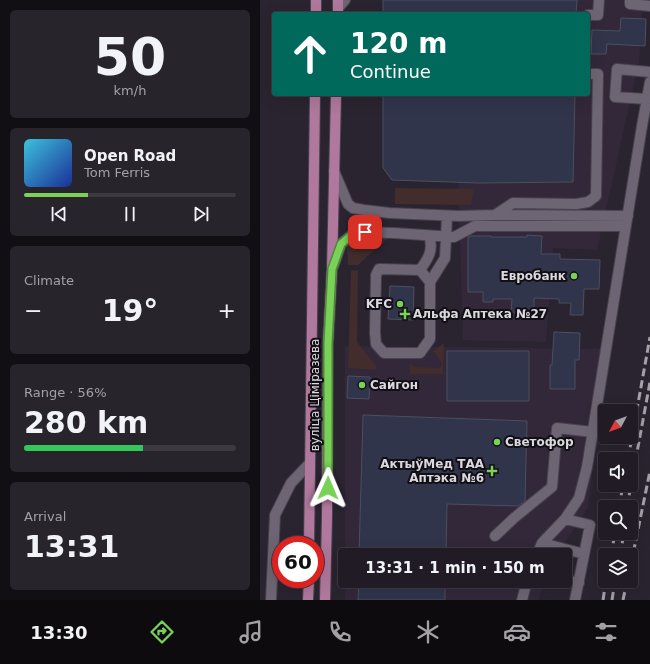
<!DOCTYPE html>
<meta charset="utf-8">
<style>
:root{--surface:#201b24;--page:#28242c;--text:#f1f3f6;--muted:#a2a1a6;--line:#3d3941;--accent:#79d158}
body{margin:0;font-family:"DejaVu Sans",sans-serif;background:var(--page);color:var(--text);height:100vh;display:flex;flex-direction:column;font-size:15px;white-space:nowrap}
*{box-sizing:border-box;margin:0}
p{font-size:13px;color:var(--muted)}
.icon{flex:none;width:22px;height:22px;fill:none;stroke:currentColor;stroke-width:2;stroke-linecap:round;stroke-linejoin:round}
.map{position:relative;flex:1;overflow:hidden}
.details{display:flex;flex-direction:column;gap:10px;padding:10px;background:#120f14;width:260px}
.details>*{flex:none}
.hud{position:absolute;left:12px;top:12px;width:318px;height:84px;border-radius:4px;box-shadow:0 4px 16px #0002,0 0 0 1px var(--line);background:#00695c;color:#fff;overflow:hidden}
.needle{width:26px;rotate:229deg}
.fabs{position:absolute;left:338px;top:404px;display:grid;gap:8px}
.fabs a{display:grid;place-items:center;width:40px;height:40px;border-radius:4px;background:var(--surface);box-shadow:0 4px 16px #0002,0 0 0 1px var(--line);font-size:20px}
.speed{position:absolute;left:12px;top:536px;display:flex;gap:8px;font-size:20px;font-weight:700;text-align:center}
.speed>*{display:grid;place-content:center;width:52px;height:52px;border-radius:50%;background:var(--surface);box-shadow:0 4px 16px #0002,0 0 0 1px var(--line);line-height:1}
.speed .limit{border:6px solid #d22;background:#fff;color:#111}
.pin{position:absolute;display:grid;place-items:center;width:34px;height:34px;color:#fff;margin:-17px;border-radius:8px;box-shadow:0 2px 6px #0006}
.me{position:absolute;width:44px;margin:-22px;rotate:1deg;stroke-linejoin:round;filter:drop-shadow(0 0 3px #0008)}
.turn{display:flex;align-items:center;gap:14px;height:84px;padding:0 12px;font-size:18px}
.turn .icon{width:52px;height:52px;stroke-width:2.5}
.turn b{display:block;font-size:28px;line-height:34px}
.big{font-size:30px;font-weight:800;line-height:1.1}
.details .card{flex:1;display:flex;flex-direction:column;justify-content:center;gap:6px;min-width:0;padding:0 14px;border-radius:6px;background:var(--page)}
.details .dial{align-items:center;gap:0}
.dial b{font-size:52px;line-height:1}
.song{display:flex;align-items:center;gap:12px}
.cover{width:48px;height:48px;border-radius:6px;background:linear-gradient(135deg,hsl(190 70% 55%),hsl(230 70% 35%))}
.played{height:4px;border-radius:2px;background:linear-gradient(90deg,var(--accent) 30%,var(--line) 30%)}
.keys{display:flex;justify-content:space-around;direction:ltr}
.heat{display:flex;justify-content:space-between;align-items:center;font-size:22px;direction:ltr}
.charge{height:6px;border-radius:3px;background:linear-gradient(90deg,#34c759 56%,var(--line) 0)}
.trip{position:absolute;left:78px;top:548px;width:234px;height:40px;border-radius:4px;background:var(--surface);box-shadow:0 4px 16px #0002,0 0 0 1px var(--line);font-weight:800;line-height:40px;text-align:center}
.tab-bar{display:flex;height:64px;justify-content:space-around;align-items:center;background:#0d0b0e;color:var(--muted)}
.tab-bar .icon{width:28px;height:28px}
.tab-bar .selected{color:var(--accent)}
.tab-bar b{font-size:18px;color:var(--text)}
main{display:flex;flex:1;min-height:0}
.map>svg:first-child{display:block}
.built{fill:#32283a}
.green{fill:#422c2c}
.building{fill:#31354c;stroke:#4c4f5d}
.lines{fill:none;stroke-linecap:round;stroke-linejoin:round}
.minor-casing{stroke:#47424b;stroke-width:12}
.major-casing{stroke:#47424b;stroke-width:12}
.minor{stroke:#6d6573;stroke-width:10}
.major{stroke:#af789c;stroke-width:10}
.rail{stroke:#a5a1aa;stroke-width:3;stroke-dasharray:8 4;stroke-linecap:butt}
.route-casing{stroke:#4f8839;stroke-width:10}
.route{stroke:#79d158;stroke-width:7}
.poi-dot{fill:#79d158;stroke:#110e14;stroke-width:1.5}
.labels{text-anchor:middle;stroke-width:4;stroke-linejoin:round;paint-order:stroke}
.poi-label{font-size:12px;font-weight:bold;fill:#dcd8e0;stroke:#110e14;text-anchor:end}
.street-label{font-size:12px;fill:#dcd8e0;stroke:#110e14}
</style>
<main>
<section class="details">
<div class="card dial"><b>50</b><p>km/h</p></div>
<div class="card">
<div class="song"><i class="cover"></i><div><b>Open Road</b><p>Tom Ferris</p></div></div>
<div class="played"></div>
<div class="keys"><svg class="icon" aria-label="previous" viewBox="0 0 24 24"><path d="M18 5L8 12l10 7zM5 5v14"/></svg><svg class="icon" aria-label="pause" viewBox="0 0 24 24"><path d="M8 5v14M16 5v14"/></svg><svg class="icon" aria-label="next" viewBox="0 0 24 24"><path d="M6 5l10 7-10 7zM19 5v14"/></svg></div>
</div>
<div class="card"><p>Climate</p>
<div class="heat"><a>−</a><b class="big">19°</b><a>+</a></div>
</div>
<div class="card"><p>Range · 56%</p><b class="big">280 km</b><div class="charge"></div></div>
<div class="card"><p>Arrival</p><b class="big">13:31</b></div>
</section>
<div class="map">
<svg width="390" height="600" viewBox="0 0 390 600">
<rect width="100%" height="100%" fill="#2a2430"/>
<path class="built" d="M 123,0 L 383,0 L 379,61 L 337,250 L 293,248 L 286,342 L 203,340 L 198,177 L 132,180 L 123,168 L 123,94 L 328,94 L 328,14 L 123,14 Z
M 85,346 L 342,349 L 343,388 L 328,508 L 296,555 L 85,555 L 85,581 L 283,581 L 279,600 L 85,600 Z"/>
<path class="green" d="M 135,188 L 214,189 L 211,205 L 135,204 Z
M 130,236 L 98,265 L 88,265 L 87,244 L 95,237 Z
M 91,270 L 98,271 L 97,342 L 117,367 L 114,370 L 88,368 Z
M 184,343 L 183,374 L 150,374 L 150,362 L 154,367 L 180,368 L 182,363 L 173,351 Z"/>
<path class="building" d="M 123,0 L 317,0 L 316,14 L 123,14 Z
M 361,18 L 386,19 L 385,46 L 347,44 L 346,54 L 331,54 L 332,30 L 360,31 Z
M 123,94 L 315,94 L 313,182 L 219,183 L 132,180 L 123,168 Z
M 267,235 L 282,236 L 281,254 L 300,254 L 300,259 L 340,260 L 339,289 L 324,289 L 323,315 L 310,315 L 311,303 L 299,303 L 299,299 L 274,298 L 274,313 L 251,312 L 252,299 L 233,299 L 233,302 L 223,302 L 223,292 L 208,292 L 208,237 L 210,236 L 231,236 L 231,237 L 267,237 Z
M 130,286 L 154,287 L 153,320 L 128,319 Z
M 294,332 L 320,333 L 319,360 L 315,360 L 315,389 L 290,389 L 290,365 L 292,365 Z
M 187,351 L 269,351 L 269,401 L 187,401 Z
M 88,376 L 110,377 L 109,399 L 87,398 Z
M 103,415 L 267,421 L 265,501 L 258,506 L 187,504 L 186,555 L 99,555 Z
M 99,581 L 185,581 L 185,600 L 98,600 Z"/>
<g class="lines">
<g class="minor-casing">
<path id="minor" d="M 370,0 L 370,4 L 390,6
M 78,8 L 85,0
M 328,15 L 338,15 L 339,0
M 387,99 L 355,97 L 357,69 L 390,72
M 74,171 L 88,204 L 93,208 L 104,210 L 130,213 L 199,216 L 235,215 L 253,203 L 316,204 L 328,202 L 336,196 L 338,74 L 328,74
M 235,215 L 368,216
M 73,267 L 81,244 L 95,232 L 134,233 L 194,237 L 215,226 L 366,226
M 119,269 L 160,270 L 170,282 L 170,339 L 160,353 L 124,353 L 116,344 L 115,333 L 116,275 Z
M 160,270 C 168,259 174,250 169,236
M 170,282 L 185,258 L 187,216
M 305,519 L 330,525 L 315,600
M 235,536 L 254,518 L 292,487 L 297,428 L 333,432
M 282,543 L 324,554
M 277,555 L 282,543 L 305,519 L 319,498 L 327,467 L 382,126 L 390,82
M 305,580 L 319,583
M 11,600 L 15,515 L 31,483 L 50,463
M 262,600 L 267,581"/>
</g>
<g class="major-casing">
<path id="major" d="M 56,14 L 56,0
M 78,14 L 78,0
M 49,545 L 55,94
M 48,600 L 49,579
M 65,600 L 67,517 L 68,343 L 72,269 L 76,94"/>
</g>
<use href="#minor" class="minor"/>
<use href="#major" class="major"/>
<path class="rail" d="M 368,459 L 390,337
M 371,485 L 390,382
M 359,507 L 363,485
M 367,507 L 371,485
M 351,555 L 355,533
M 360,555 L 364,533
M 371,564 L 390,471
M 343,600 L 346,581
M 352,600 L 355,581
M 363,600 L 367,581"/>
</g>
<g class="lines">
<g class="route-casing">
<path id="route" d="M 68,488 L 68,343 L 72,269 L 81,244 L 95,232 L 105,232"/>
</g>
<use href="#route" class="route"/>
</g>
<g class="poi-dot">
<circle cx="314" cy="276" r="4"/>
<circle cx="140" cy="304" r="4"/>
<path d="M143 308h4v4h4v4h-4v4h-4v-4h-4v-4h4z"/>
<circle cx="102" cy="385" r="4"/>
<circle cx="237" cy="442" r="4"/>
<path d="M230 465h4v4h4v4h-4v4h-4v-4h-4v-4h4z"/>
</g>
<g class="labels">
<g class="poi-label">
<text x="306" y="280">Евробанк</text>
<text x="132" y="308">KFC</text>
<text x="153" y="318" text-anchor="start">Альфа Аптека №27</text>
<text x="110" y="389" text-anchor="start">Сайгон</text>
<text x="245" y="446" text-anchor="start">Светофор</text>
<text x="224" y="468">АктыўМед ТАА<tspan x="224" dy="14">Аптэка №6</tspan></text>
</g>
<g class="street-label">
<text transform="translate(55 395) rotate(-90)" y="4">вуліца Ціміразева</text>
</g>
</g>
</svg>
<div class="fabs">
<a><svg class="needle" viewBox="-14 -14 28 28"><path d="M0-13l5 13h-10z" fill="#e53935"/><path d="M0 13l5-13h-10z" fill="#a2a1a6"/></svg></a>
<a><svg class="icon" aria-label="sound" viewBox="0 0 24 24"><path d="M4 9h4l5-4v14l-5-4H4zM17 9q2 3 0 6"/></svg></a>
<a><svg class="icon" aria-label="search" viewBox="0 0 24 24"><circle cx="10" cy="10" r="6"/><path d="M15 15l6 6"/></svg></a>
<a><svg class="icon" aria-label="layers" viewBox="0 0 24 24"><path d="M12 4l9 5-9 5-9-5zM3 14l9 5 9-5"/></svg></a>
</div>
<div class="speed"><div class="limit">60</div></div>
<div class="pin" style="left:105px;top:232px;background:#d93025"><svg class="icon" aria-label="arrive" viewBox="0 0 24 24"><path d="M6 21V4h12l-3 4 3 4H6"/></svg></div>
<svg class="me" style="left:68px;top:488px" viewBox="-20 -20 40 40"><path d="M0-17L14 15 0 8-14 15z" fill="#79d158" stroke="#fff" stroke-width="4"/></svg>
<div class="trip">13:31 · 1 min · 150 m</div>
<div class="hud">
<div class="turn"><svg class="icon" aria-label="ahead" viewBox="0 0 24 24"><path d="M12 20V5M6 11l6-6 6 6"/></svg><div><b>120 m</b>Continue</div></div>
</div>
</div>
</main>
<nav class="tab-bar">
<b>13:30</b>
<svg class="icon selected" aria-label="directions" viewBox="0 0 24 24"><path d="M12 3l9 9-9 9-9-9zM9 14v-3h6M13 9l2 2-2 2"/></svg>
<svg class="icon" aria-label="music" viewBox="0 0 24 24"><path d="M9 18V5l10-2v13"/><circle cx="6" cy="18" r="3"/><circle cx="16" cy="16" r="3"/></svg>
<svg class="icon" aria-label="phone" viewBox="0 0 24 24"><path d="M5 4h4l2 5-3 2q2 4 5 5l2-3 5 2v4C11 20 4 13 5 4z"/></svg>
<svg class="icon" aria-label="climate" viewBox="0 0 24 24"><path d="M12 3v18M4 7l16 10M4 17L20 7"/></svg>
<svg class="icon" aria-label="car" viewBox="0 0 24 24"><path d="M5 17H2v-5l4-1 3-4h7l3 4 3 1v5h-3M9 17h6M6 11h13"/><circle cx="7" cy="17" r="2"/><circle cx="17" cy="17" r="2"/></svg>
<svg class="icon" aria-label="filters" viewBox="0 0 24 24"><path d="M4 7h16M4 17h16"/><circle cx="9" cy="7" r="2"/><circle cx="15" cy="17" r="2"/></svg>
</nav>
